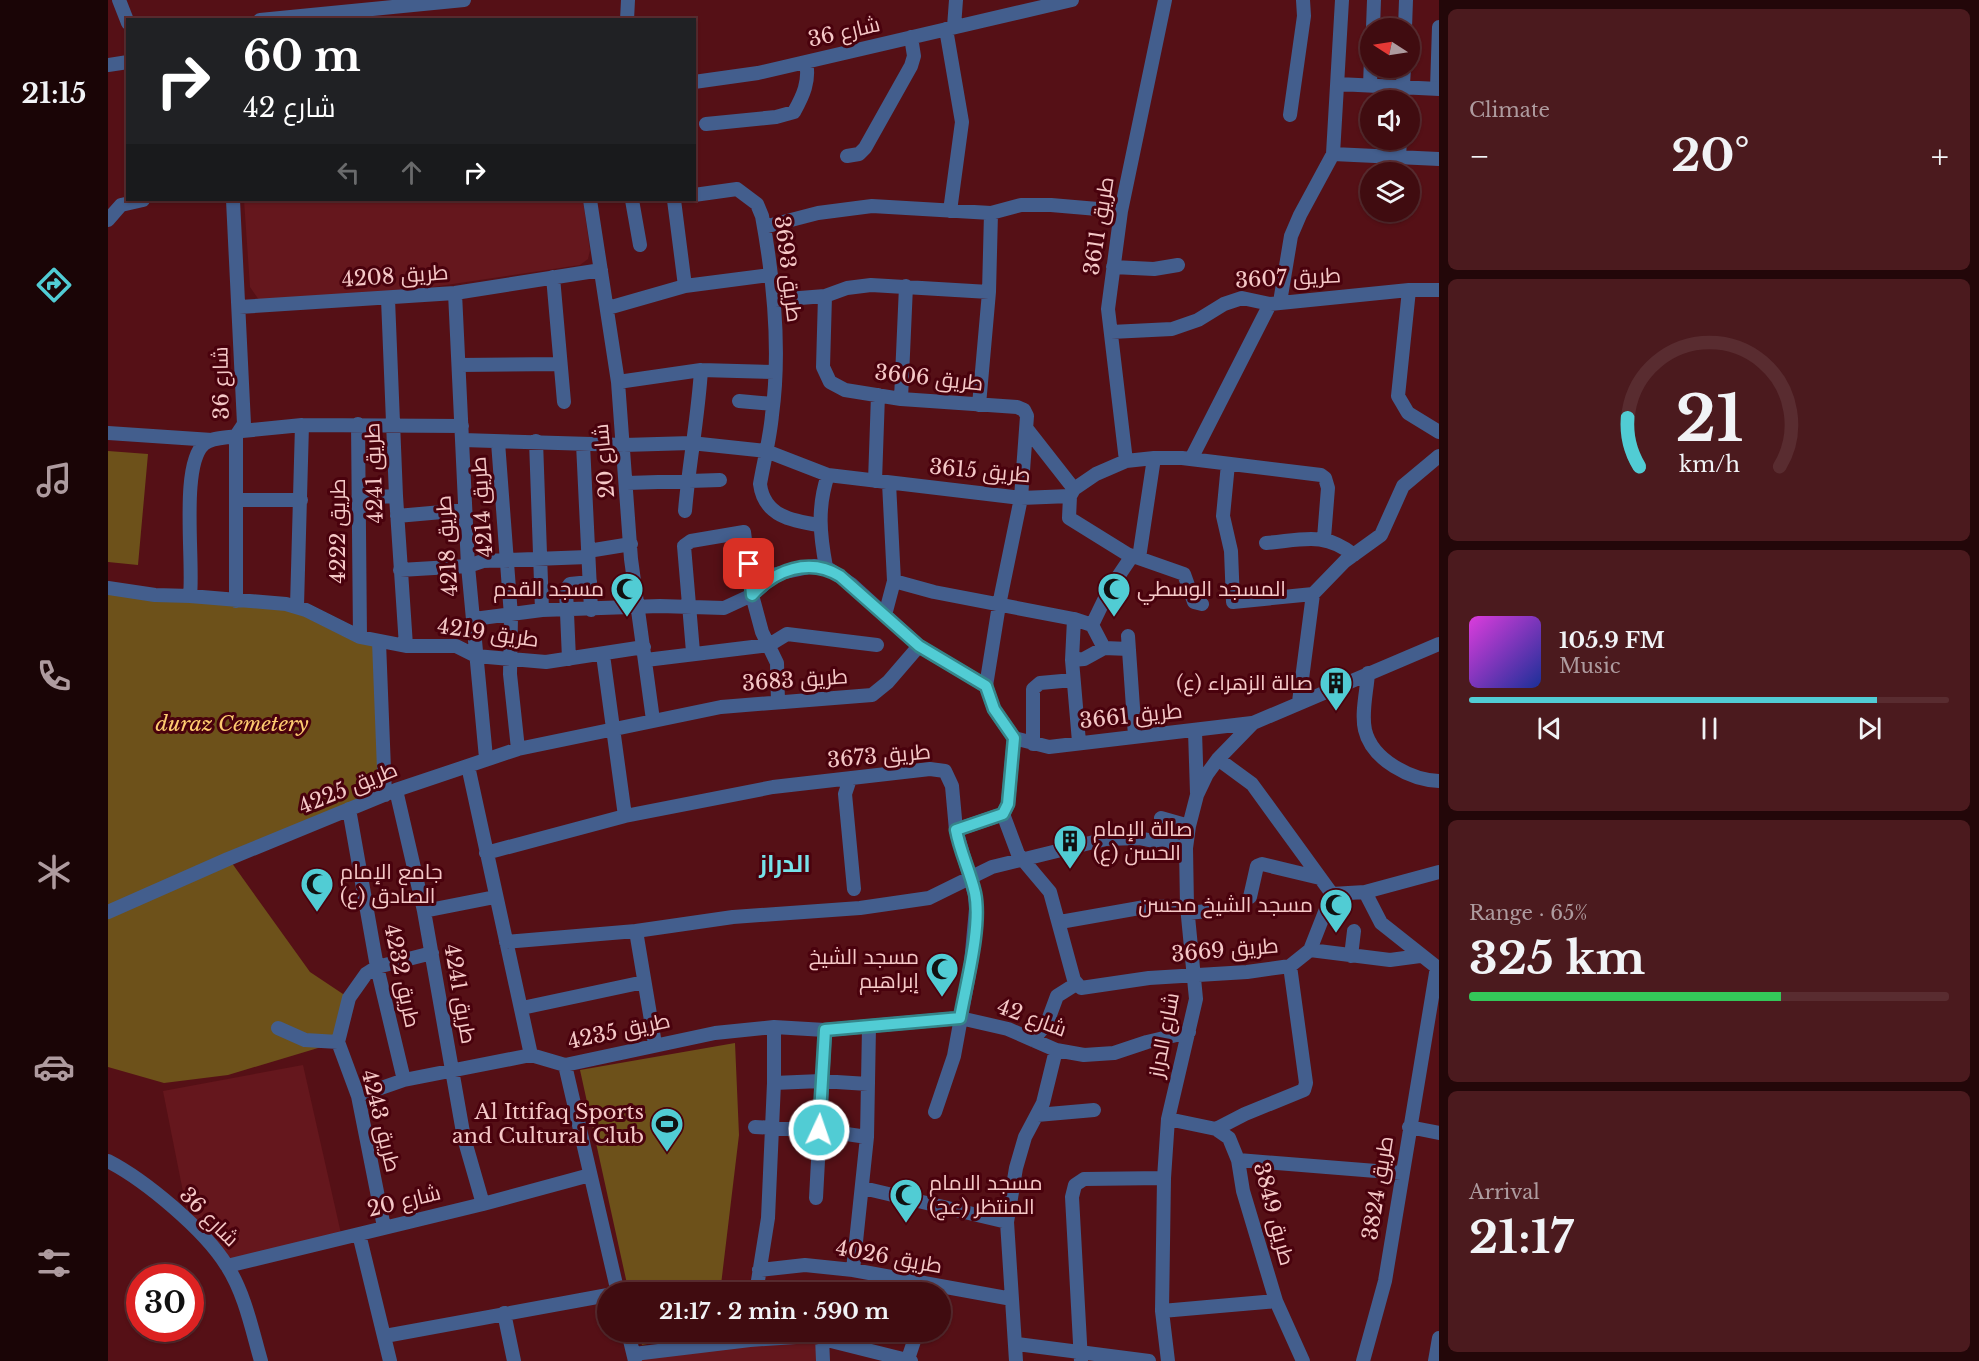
<!DOCTYPE html>
<meta charset="utf-8">
<style>
:root{--surface:#400c10;--page:#4b1a1e;--text:#f1f3f6;--muted:#ae9b9f;--line:#592c30;--accent:#51ccd4}
body{margin:0;font-family:"Libre Baskerville",Cairo,serif;background:var(--page);color:var(--text);height:100vh;display:flex;flex-direction:column;font-size:22px;white-space:nowrap}
*{box-sizing:border-box;margin:0}
p{font-size:20px;color:var(--muted)}
.icon{flex:none;width:33px;height:33px;fill:none;stroke:currentColor;stroke-width:2;stroke-linecap:round;stroke-linejoin:round}
.map{position:relative;flex:1;overflow:hidden}
.drawer{display:flex;flex-direction:column;gap:9px;padding:9px;background:#230709;width:540px}
.drawer>*{flex:none}
.hud{position:absolute;left:18px;top:18px;width:570px;height:183px;border-radius:0px;box-shadow:0 2px 4px #0004,0 0 0 2px var(--line);background:#202124;color:#fff;overflow:hidden}
.needle{width:39px;rotate:282deg}
.tools{position:absolute;left:1252px;top:18px;display:grid;gap:12px}
.tools a{display:grid;place-items:center;width:60px;height:60px;border-radius:50%;background:var(--surface);box-shadow:0 2px 4px #0004,0 0 0 2px var(--line);font-size:30px}
.speed{position:absolute;left:18px;top:1264px;display:flex;gap:12px;font-size:30px;font-weight:700;text-align:center}
.speed>*{display:grid;place-content:center;width:78px;height:78px;border-radius:50%;background:var(--surface);box-shadow:0 2px 4px #0004,0 0 0 2px var(--line);line-height:1}
.speed .limit{border:9px solid #d22;background:#fff;color:#111}
.pin{position:absolute;display:grid;place-items:center;width:51px;height:51px;color:#fff;margin:-26px;border-radius:12px;box-shadow:0 3px 9px #0006}
.me{position:absolute;width:66px;margin:-33px;rotate:3deg;stroke-linejoin:round;filter:drop-shadow(0 0 4px #0008)}
.turn{display:flex;align-items:center;gap:21px;height:126px;padding:0 18px;font-size:27px}
.turn .icon{width:78px;height:78px;stroke-width:2.5}
.turn b{display:block;font-size:42px;line-height:51px}
.lanes{display:flex;align-items:center;height:57px;padding:0 18px;background:#0003;justify-content:center;gap:30px;direction:ltr}
.lanes .off{opacity:.35}
.big{font-size:45px;font-weight:800;line-height:1.1}
.drawer .widget{flex:1;display:flex;flex-direction:column;justify-content:center;gap:9px;min-width:0;padding:0 21px;border-radius:9px;background:var(--page)}
.drawer .dial{align-items:center;gap:0}
.dial svg{height:156px;overflow:visible;fill:none;stroke:var(--line);stroke-width:7;stroke-linecap:round;text-anchor:middle}
.dial text{fill:var(--text);stroke:none}
.song{display:flex;align-items:center;gap:18px}
.cover{width:72px;height:72px;border-radius:9px;background:linear-gradient(135deg,hsl(300 70% 55%),hsl(230 70% 35%))}
.played{height:6px;border-radius:3px;background:linear-gradient(90deg,var(--accent) 85%,var(--line) 85%)}
.keys{display:flex;justify-content:space-around;direction:ltr}
.heat{display:flex;justify-content:space-between;align-items:center;font-size:33px;direction:ltr}
.charge{height:9px;border-radius:4px;background:linear-gradient(90deg,#34c759 65%,var(--line) 0)}
.trip{position:absolute;left:489px;top:1282px;width:354px;height:60px;border-radius:30px;background:var(--surface);box-shadow:0 2px 4px #0004,0 0 0 2px var(--line);font-weight:800;line-height:60px;text-align:center}
main{display:flex;flex:1;min-height:0}
.menu{display:flex;flex-direction:column;width:108px;justify-content:space-around;align-items:center;background:#1a0506;color:var(--muted)}
.menu .icon{width:42px;height:42px}
.menu .active{color:var(--accent)}
.menu b{font-size:27px;color:var(--text)}
.map>svg:first-child{display:block}
.built{fill:#65171d}
.green{fill:#6d511a}
.lines{fill:none;stroke-linecap:round;stroke-linejoin:round}
.minor{stroke:#435e8d;stroke-width:14}
.route-casing{stroke:#35858a;stroke-width:15}
.route{stroke:#51ccd4;stroke-width:10}
.labels{text-anchor:middle;stroke-width:6;stroke-linejoin:round;paint-order:stroke}
.street-label{font-size:21px;fill:#f5c8c7;stroke:#49020d}
.poi-label{font-size:21px;fill:#f5c8c7;stroke:#49020d;text-anchor:end}
.park-label{font-size:21px;font-style:italic;fill:#fecc70;stroke:#49020d}
.quarter-label{font-size:24px;font-weight:bold;fill:#76e2e9;stroke:#49020d}
</style>
<main>
<nav class="menu">
<b>21:15</b>
<svg class="icon active" aria-label="directions" viewBox="0 0 24 24"><path d="M12 3l9 9-9 9-9-9zM9 14v-3h6M13 9l2 2-2 2"/></svg>
<svg class="icon" aria-label="music" viewBox="0 0 24 24"><path d="M9 18V5l10-2v13"/><circle cx="6" cy="18" r="3"/><circle cx="16" cy="16" r="3"/></svg>
<svg class="icon" aria-label="phone" viewBox="0 0 24 24"><path d="M5 4h4l2 5-3 2q2 4 5 5l2-3 5 2v4C11 20 4 13 5 4z"/></svg>
<svg class="icon" aria-label="climate" viewBox="0 0 24 24"><path d="M12 3v18M4 7l16 10M4 17L20 7"/></svg>
<svg class="icon" aria-label="car" viewBox="0 0 24 24"><path d="M5 17H2v-5l4-1 3-4h7l3 4 3 1v5h-3M9 17h6M6 11h13"/><circle cx="7" cy="17" r="2"/><circle cx="17" cy="17" r="2"/></svg>
<svg class="icon" aria-label="filters" viewBox="0 0 24 24"><path d="M4 7h16M4 17h16"/><circle cx="9" cy="7" r="2"/><circle cx="15" cy="17" r="2"/></svg>
</nav>
<div class="map">
<svg width="1331" height="1361" viewBox="0 0 1331 1361">
<rect width="100%" height="100%" fill="#551016"/>
<path class="built" d="M 136,200 L 475,200 L 482,250 L 480,259 L 472,265 L 291,292 L 151,300 L 142,287 Z
M 195,1065 L 234,1238 L 119,1266 L 81,1222 L 55,1091 Z
M 714,1337 L 715,1361 L 527,1361 L 642,1340 Z"/>
<path class="green" d="M 0,451 L 40,454 L 30,565 L 0,562 Z
M 0,592 L 189,606 L 271,642 L 277,795 L 121,859 L 202,972 L 241,998 L 230,1042 L 120,1075 L 56,1083 L 0,1067 Z
M 627,1043 L 631,1135 L 612,1293 L 521,1293 L 472,1070 Z
M 530,1332 L 602,1332 L 534,1345 Z"/>
<g class="lines">
<path class="minor" d="M 11,0 L 20,23
M 152,20 L 356,0
M 519,20 L 520,0
M 846,27 L 848,0
M 1265,28 L 1266,0
M 1297,28 L 1298,0
M 838,29 L 854,122 L 842,211
M 0,65 L 20,62
M 586,82 L 650,73 L 964,0
M 1230,84 L 1331,89
M 1262,85 L 1263,58
M 1329,88 L 1331,27
M 1294,100 L 1296,68
M 1182,115 L 1196,16 L 1195,0
M 598,124 L 668,117 L 686,112 C 695,96 702,81 698,62
M 1225,154 L 1331,159
M 739,156 L 751,154 L 757,148 L 803,66 L 806,56 L 803,37
M 1291,157 L 1292,140
M 586,195 L 629,189 L 649,204 L 654,216 C 666,281 673,349 664,415 C 662,438 656,461 652,484 C 656,516 684,521 711,525
M 482,200 L 510,382 L 523,559 L 545,720
M 524,200 L 532,245
M 566,200 L 577,286
M 0,220 L 13,205 L 35,200
M 656,227 L 710,213 L 764,206 L 883,213 L 913,205 L 943,205 L 1013,211
M 1005,267 L 1046,269 L 1070,265
M 445,277 L 456,402
M 1301,290 L 1290,396 L 1300,413 L 1331,432
M 347,293 L 360,566 L 378,758
M 717,296 L 715,367 L 722,382 L 737,390 L 793,399 L 909,407 L 916,410 L 919,416 L 913,498 L 891,605 L 878,686
M 280,299 L 288,496 L 298,646
M 667,300 L 717,296 L 739,288 L 763,285 L 881,292
M 1172,302 L 1183,236 L 1192,215 L 1225,154 L 1234,0
M 131,307 L 347,293 L 493,270
M 500,308 L 577,286 L 662,275
M 1003,332 L 1064,329 L 1090,320 L 1116,304 L 1134,298 L 1162,304 L 1301,290 L 1331,290
M 351,365 L 452,364
M 510,382 L 593,370 L 667,372
M 793,399 L 798,286
M 631,401 L 665,404
M 871,405 L 881,292 L 883,213
M 250,424 L 252,637
M 919,429 L 966,489
M 134,431 L 194,425 L 354,426
M 0,433 L 104,440
M 355,440 L 516,445 L 583,443 L 658,451 L 720,475 L 913,498 L 962,496 L 966,489 L 988,474 L 1018,461 L 1046,458 L 1074,458 L 1213,475 L 1217,478 L 1220,488 L 1216,538
M 428,441 L 434,610
M 390,442 L 403,616 L 402,674 L 410,749
M 475,444 L 483,610
M 1083,459 L 1162,304
M 1018,461 L 1000,309 L 1013,211 L 1057,0
M 1120,464 L 1115,516 L 1123,551 L 1125,602 L 1205,594
M 767,481 L 770,395
M 519,483 L 612,480
M 962,496 L 961,518 L 1019,554 L 1076,574 L 1086,602 L 1094,604
M 250,498 L 288,496
M 128,500 L 193,500
M 577,511 C 581,463 590,418 593,370
M 289,516 L 357,510
M 1158,543 C 1194,540 1216,531 1246,555
M 480,551 L 523,544
M 1031,558 L 1046,458
M 718,567 C 712,535 709,507 720,475
M 292,570 L 360,566 L 375,561 L 480,557
M 786,581 L 826,592 L 966,619
M 0,588 L 47,595 L 82,596 C 86,562 72,465 96,444 C 104,437 118,438 128,436 L 136,424 L 125,200
M 82,596 L 178,604 L 198,610 L 252,637 L 298,646 L 348,646 L 368,656 L 438,662 L 536,647
M 128,601 L 128,436
M 189,606 L 194,425
M 777,615 L 786,581 L 781,483
M 366,619 L 434,610 L 552,606 L 616,608 L 644,595 L 668,574 L 706,566 L 718,567 L 743,584 L 811,646 L 878,686 L 886,709 L 906,738 L 900,804 L 895,814 L 848,830
M 984,625 L 1001,590 L 1024,556
M 1020,636 L 1027,736
M 271,642 L 277,795
M 661,645 L 679,634 L 769,645
M 585,652 L 576,546 L 583,541 L 636,532 L 644,595 L 654,632 L 669,663 L 670,702
M 495,655 L 517,816
M 461,659 L 458,590 L 462,584 L 482,582
M 538,660 L 661,645
M 964,660 L 976,659 L 996,648 L 1021,649
M 1260,673 C 1259,690 1253,713 1257,730 C 1264,760 1303,780 1331,781
M 1191,702 L 1205,594 L 1237,561 L 1273,535 L 1295,486 L 1331,456
M 1087,731 L 1089,793
M 906,738 L 941,747 L 1144,723
M 971,742 L 964,660 L 966,619 L 984,625 L 996,648
M 925,744 L 925,689 L 932,683 L 965,680
M 1110,759 L 1144,784 L 1224,894
M 360,766 L 423,1055
M 742,779 L 737,794 L 746,889
M 288,790 L 316,911 L 356,1138 L 375,1204
M 241,809 L 269,967 L 296,1080
M 895,814 L 910,854 L 942,892 L 966,980 L 973,988 L 1041,978 L 1139,972 L 1182,966 L 1202,950 L 1224,894
M 1053,818 L 1081,826
M 378,853 L 517,816 L 665,787 L 822,769 L 837,771 L 844,786 L 848,830 L 867,895 L 868,909 L 863,963 L 846,1056 L 827,1112
M 1257,892 L 1273,923 L 1331,969
M 1224,894 L 1257,892 L 1331,872
M 1142,897 L 1149,866 L 1154,864 L 1212,878
M 316,911 L 387,897
M 0,912 L 120,859 L 288,790 L 410,749 L 613,707 L 764,695 L 780,682 L 811,646
M 1080,913 L 1109,910
M 952,922 L 1037,907 L 1079,906
M 528,931 L 547,1044
M 398,942 L 528,931 L 625,917 L 752,908 L 821,898 L 884,867 L 998,839 L 1031,838 L 1078,848
M 1202,950 L 1282,960 L 1312,956
M 1243,956 L 1246,931
M 414,1008 L 536,982
M 170,1028 L 197,1040 L 230,1042
M 925,1040 L 939,1023 L 949,996 L 968,984
M 457,1065 L 510,1293
M 666,1083 L 713,1081 L 760,1084
M 250,1096 L 296,1080 L 423,1055 L 457,1065 L 607,1033 L 666,1027 L 717,1030 L 852,1018 L 900,1029 L 948,1050 L 976,1055 L 1006,1053 L 1039,1042 L 1081,1032
M 929,1115 L 986,1110
M 1060,1119 L 1108,1129 L 1121,1138 L 1130,1160 L 1135,1191 L 1168,1301 L 1195,1361
M 647,1127 L 711,1130 L 759,1137
M 1301,1127 L 1331,1133
M 1108,1129 L 1137,1114 L 1196,1090 L 1198,1083 L 1182,966
M 1130,1160 L 1293,1173
M 0,1161 C 37,1180 97,1230 119,1266 C 137,1294 144,1330 153,1361
M 755,1188 L 899,1222
M 708,1198 L 717,1030
M 276,1227 L 250,1096 L 230,1042 L 241,998 L 258,974 L 269,967 L 324,953
M 251,1234 L 282,1361
M 119,1266 L 375,1204 L 482,1175
M 651,1270 L 697,1265 L 745,1270 L 904,1299
M 745,1270 L 759,1137 L 761,1027
M 648,1293 L 660,1218 L 666,1083 L 666,1027
M 1054,1311 L 1168,1301
M 396,1313 L 406,1361
M 520,1332 L 527,1361
M 277,1336 L 500,1295
M 714,1337 L 715,1361
M 909,1344 L 1041,1361
M 526,1354 L 642,1340 L 703,1336 L 803,1361
M 800,1359 L 809,1332
M 908,1361 L 899,1222 L 908,1168 L 917,1137 L 935,1103 L 948,1050
M 973,1361 L 964,1197 L 967,1185 L 976,1179 L 1056,1178
M 1060,1361 L 1054,1311 L 1056,1178 L 1060,1119 L 1088,999 L 1079,906 L 1078,848 L 1081,826 L 1089,795 L 1099,774 L 1110,759 L 1145,723 L 1331,644
M 1255,1361 L 1277,1281 L 1329,967
M 1327,1361 L 1331,1338"/>
</g>
<g class="lines">
<g class="route-casing">
<path id="route" d="M 641,564 L 644,595 C 667,570 701,557 732,576 L 811,646 L 878,686 L 886,709 L 906,738 L 900,804 L 895,814 L 848,830 C 852,852 862,871 867,893 C 874,926 858,984 852,1018 L 717,1030 L 711,1130"/>
</g>
<use href="#route" class="route"/>
</g>
<defs>
<g id="mosque-pin" transform="scale(1.725)"><path d="M0 17L-7.5 6A9.5 9.5 0 1 1 7.5 6Z" fill="#51ccd4" stroke="#49020d"/><path d="M3.5-4.9A6 6 0 1 0 3.5 4.9A5 5 0 1 1 3.5-4.9Z" fill="#111"/></g>
<g id="building-pin" transform="scale(1.725)"><path d="M0 17L-7.5 6A9.5 9.5 0 1 1 7.5 6Z" fill="#51ccd4" stroke="#49020d"/><path d="M-4-6H4V6H1V3H-1V6H-4ZM-2.5-4.3h1.7v1.8h-1.7ZM.8-4.3h1.7v1.8H.8ZM-2.5-1h1.7V.8h-1.7ZM.8-1h1.7V.8H.8Z" fill="#111"/></g>
<g id="stadium-pin" transform="scale(1.725)"><path d="M0 17L-7.5 6A9.5 9.5 0 1 1 7.5 6Z" fill="#51ccd4" stroke="#49020d"/><path d="M0-5a6.5 5 0 1 0 0 10a6.5 5 0 1 0 0-10ZM-3.5-1.8h7v3.6h-7Z" fill="#111"/></g>
</defs>
<g fill-rule="evenodd">
<use href="#mosque-pin" x="519" y="589"/>
<use href="#mosque-pin" x="1006" y="589"/>
<use href="#building-pin" x="1228" y="683"/>
<use href="#building-pin" x="962" y="841"/>
<use href="#mosque-pin" x="209" y="884"/>
<use href="#mosque-pin" x="1228" y="905"/>
<use href="#mosque-pin" x="834" y="969"/>
<use href="#stadium-pin" x="559" y="1124"/>
<use href="#mosque-pin" x="798" y="1195"/>
</g>
<g class="labels">
<g class="street-label">
<text transform="translate(736 32) rotate(-13)" y="7">شارع 36</text>
<text transform="translate(991 226) rotate(-81)" y="7">طريق 3611</text>
<text transform="translate(680 269) rotate(83)" y="7">طريق 3693</text>
<text transform="translate(287 276) rotate(-4)" y="7">طريق 4208</text>
<text transform="translate(1180 278) rotate(-3)" y="7">طريق 3607</text>
<text transform="translate(821 378) rotate(6)" y="7">طريق 3606</text>
<text transform="translate(113 383) rotate(-91)" y="7">شارع 36</text>
<text transform="translate(496 461) rotate(-95)" y="7">شارع 20</text>
<text transform="translate(872 471) rotate(5)" y="7">طريق 3615</text>
<text transform="translate(266 473) rotate(-92)" y="7">طريق 4241</text>
<text transform="translate(374 507) rotate(-94)" y="7">طريق 4214</text>
<text transform="translate(230 531) rotate(-90)" y="7">طريق 4222</text>
<text transform="translate(339 546) rotate(-94)" y="7">طريق 4218</text>
<text transform="translate(380 633) rotate(8)" y="7">طريق 4219</text>
<text transform="translate(687 680) rotate(-4)" y="7">طريق 3683</text>
<text transform="translate(1023 716) rotate(-6)" y="7">طريق 3661</text>
<text transform="translate(771 756) rotate(-5)" y="7">طريق 3673</text>
<text transform="translate(240 788) rotate(-22)" y="7">طريق 4225</text>
<text transform="translate(1117 950) rotate(-5)" y="7">طريق 3669</text>
<text transform="translate(294 976) rotate(78)" y="7">طريق 4232</text>
<text transform="translate(352 994) rotate(80)" y="7">طريق 4241</text>
<text transform="translate(924 1018) rotate(20)" y="7">شارع 42</text>
<text transform="translate(511 1031) rotate(-12)" y="7">طريق 4235</text>
<text transform="translate(1056 1035) rotate(-79)" y="7">شارع الدراز</text>
<text transform="translate(273 1121) rotate(76)" y="7">طريق 4243</text>
<text transform="translate(1270 1188) rotate(-81)" y="7">طريق 3824</text>
<text transform="translate(296 1201) rotate(-14)" y="7">شارع 20</text>
<text transform="translate(1166 1214) rotate(75)" y="7">طريق 3849</text>
<text transform="translate(101 1217) rotate(45)" y="7">شارع 36</text>
<text transform="translate(781 1257) rotate(10)" y="7">طريق 4026</text>
</g>
<g class="poi-label">
<text x="496" y="596">مسجد القدم</text>
<text x="1029" y="596" text-anchor="start">المسجد الوسطي</text>
<text x="1205" y="690">(ع) صالة الزهراء</text>
<text x="985" y="836" text-anchor="start">صالة الإمام<tspan x="985" dy="24">الحسن (ع)</tspan></text>
<text x="232" y="879" text-anchor="start">جامع الإمام<tspan x="232" dy="24">الصادق (ع)</tspan></text>
<text x="1205" y="912">مسجد الشيخ محسن</text>
<text x="811" y="964">مسجد الشيخ<tspan x="811" dy="24">إبراهيم</tspan></text>
<text x="536" y="1119">Al Ittifaq Sports<tspan x="536" dy="24">and Cultural Club</tspan></text>
<text x="821" y="1190" text-anchor="start">مسجد الامام<tspan x="821" dy="24">المنتظر (عج)</tspan></text>
</g>
<g class="park-label">
<text x="124" y="731">duraz Cemetery</text>
</g>
<g class="quarter-label">
<text x="677" y="872">الدراز</text>
</g>
</g>
</svg>
<div class="tools">
<a><svg class="needle" viewBox="-14 -14 28 28"><path d="M0-13l5 13h-10z" fill="#e53935"/><path d="M0 13l5-13h-10z" fill="#ae9b9f"/></svg></a>
<a><svg class="icon" aria-label="sound" viewBox="0 0 24 24"><path d="M4 9h4l5-4v14l-5-4H4zM17 9q2 3 0 6"/></svg></a>
<a><svg class="icon" aria-label="layers" viewBox="0 0 24 24"><path d="M12 4l9 5-9 5-9-5zM3 14l9 5 9-5"/></svg></a>
</div>
<div class="speed"><div class="limit">30</div></div>
<div class="pin" style="left:641px;top:564px;background:#d93025"><svg class="icon" aria-label="arrive" viewBox="0 0 24 24"><path d="M6 21V4h12l-3 4 3 4H6"/></svg></div>
<svg class="me" style="left:711px;top:1130px" viewBox="-20 -20 40 40"><circle r="17" fill="#51ccd4" stroke="#fff" stroke-width="3"/><path d="M0-11L8 9 0 5-8 9z" fill="#fff"/></svg>
<div class="trip">21:17 · 2 min · 590 m</div>
<div class="hud">
<div class="turn"><svg class="icon" aria-label="right" viewBox="0 0 24 24"><path d="M7 20v-9h11M14 6l5 5-5 5"/></svg><div><b>60 m</b>شارع 42</div></div>
<div class="lanes"><svg class="icon off" aria-label="left" viewBox="0 0 24 24"><path d="M17 20v-9H6M10 6l-5 5 5 5"/></svg><svg class="icon off" aria-label="ahead" viewBox="0 0 24 24"><path d="M12 20V5M6 11l6-6 6 6"/></svg><svg class="icon" aria-label="right" viewBox="0 0 24 24"><path d="M7 20v-9h11M14 6l5 5-5 5"/></svg></div>
</div>
</div>
<section class="drawer">
<div class="widget"><p>Climate</p>
<div class="heat"><a>−</a><b class="big">20°</b><a>+</a></div>
</div>
<div class="widget dial"><svg viewBox="0 0 100 80">
<path d="M14 69A42 42 0 1 1 86 69"/>
<path d="M14 69A42 42 0 0 1 8 44" stroke="#51ccd4"/>
<text x="50" y="56" font-size="32" font-weight="700">21</text>
<text x="50" y="72" font-size="11">km/h</text>
</svg></div>
<div class="widget">
<div class="song"><i class="cover"></i><div><b>105.9 FM</b><p>Music</p></div></div>
<div class="played"></div>
<div class="keys"><svg class="icon" aria-label="previous" viewBox="0 0 24 24"><path d="M18 5L8 12l10 7zM5 5v14"/></svg><svg class="icon" aria-label="pause" viewBox="0 0 24 24"><path d="M8 5v14M16 5v14"/></svg><svg class="icon" aria-label="next" viewBox="0 0 24 24"><path d="M6 5l10 7-10 7zM19 5v14"/></svg></div>
</div>
<div class="widget"><p>Range · 65%</p><b class="big">325 km</b><div class="charge"></div></div>
<div class="widget"><p>Arrival</p><b class="big">21:17</b></div>
</section>
</main>
